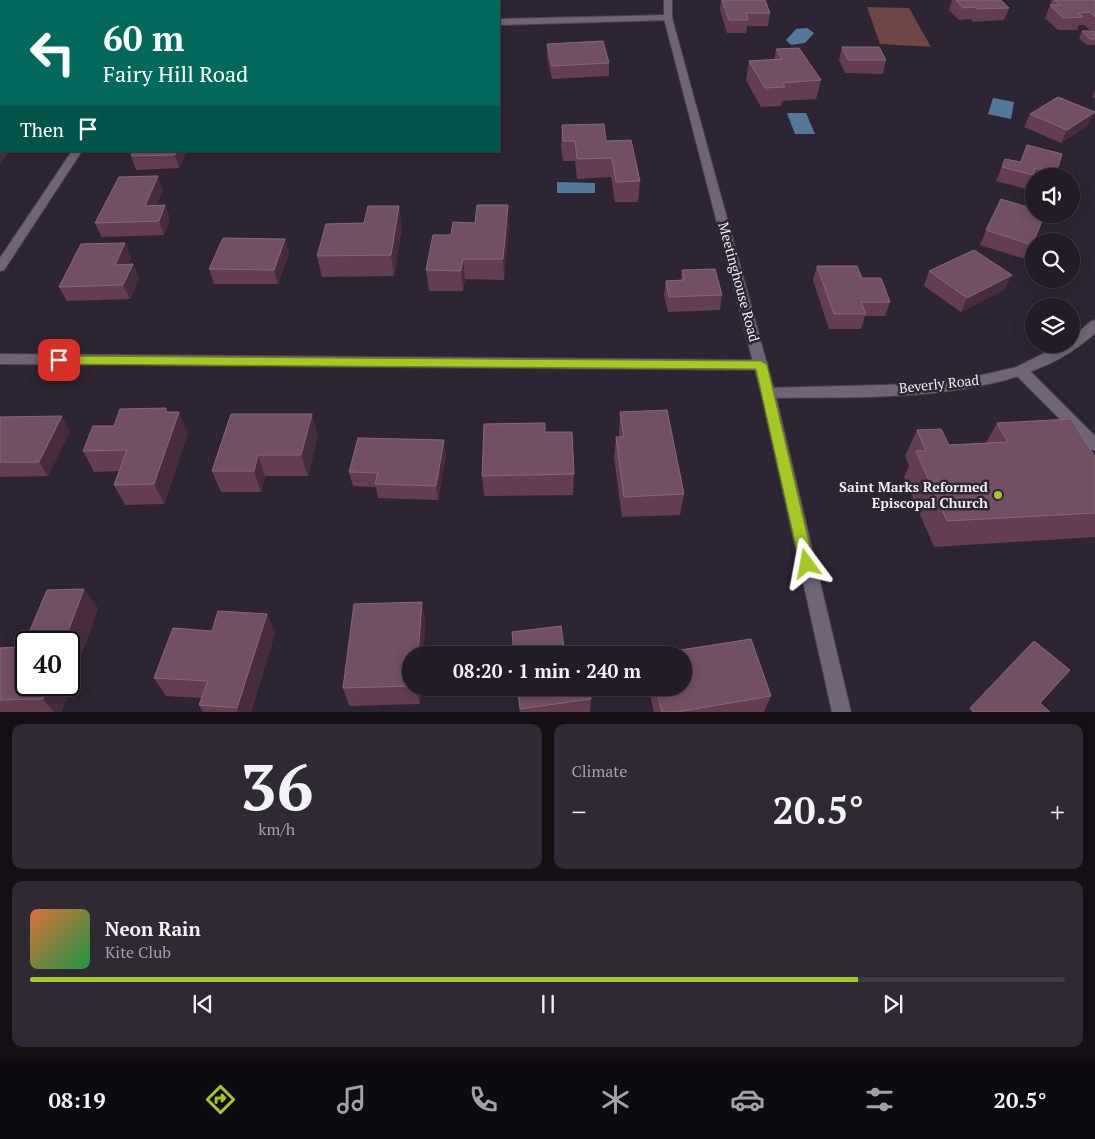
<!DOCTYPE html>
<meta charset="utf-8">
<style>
:root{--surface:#221c27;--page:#2e2933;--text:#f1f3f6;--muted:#a2a1a7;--line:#3f3a44;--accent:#a5c822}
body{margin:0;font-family:"PT Serif",serif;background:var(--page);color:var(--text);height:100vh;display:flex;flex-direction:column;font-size:19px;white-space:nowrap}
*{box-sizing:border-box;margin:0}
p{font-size:16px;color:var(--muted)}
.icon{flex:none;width:28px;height:28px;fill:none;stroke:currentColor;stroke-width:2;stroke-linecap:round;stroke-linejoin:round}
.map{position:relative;height:712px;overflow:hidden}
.side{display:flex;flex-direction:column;gap:12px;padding:12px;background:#130f15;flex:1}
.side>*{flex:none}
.hud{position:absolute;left:0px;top:0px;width:500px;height:152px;box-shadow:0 2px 12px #0003,0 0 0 1px var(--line);background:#00695c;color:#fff;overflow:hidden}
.tools{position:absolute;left:1025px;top:168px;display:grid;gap:10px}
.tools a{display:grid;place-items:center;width:55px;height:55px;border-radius:50%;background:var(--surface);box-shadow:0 2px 12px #0003,0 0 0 1px var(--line);font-size:25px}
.speed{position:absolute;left:15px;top:631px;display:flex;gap:10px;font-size:25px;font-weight:700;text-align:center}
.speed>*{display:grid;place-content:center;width:65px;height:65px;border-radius:50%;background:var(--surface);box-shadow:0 2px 12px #0003,0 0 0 1px var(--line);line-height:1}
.speed .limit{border:2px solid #111;border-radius:8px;background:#fff;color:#111}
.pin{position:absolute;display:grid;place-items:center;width:42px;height:42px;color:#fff;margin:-21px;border-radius:10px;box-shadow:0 2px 8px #0006}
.me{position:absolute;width:55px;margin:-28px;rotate:347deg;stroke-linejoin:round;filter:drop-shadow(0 0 4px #0008)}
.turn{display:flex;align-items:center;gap:18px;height:105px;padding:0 20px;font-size:22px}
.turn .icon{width:65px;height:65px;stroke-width:2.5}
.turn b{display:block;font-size:35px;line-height:42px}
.then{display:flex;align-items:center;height:48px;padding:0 20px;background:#0003;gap:10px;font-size:19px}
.big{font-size:38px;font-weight:700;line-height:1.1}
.side .widget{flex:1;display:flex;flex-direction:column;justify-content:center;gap:8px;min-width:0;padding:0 18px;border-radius:10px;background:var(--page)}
.side .dial{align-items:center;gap:0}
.dial b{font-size:65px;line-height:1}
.song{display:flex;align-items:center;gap:15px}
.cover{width:60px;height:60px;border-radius:8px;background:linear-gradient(135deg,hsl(20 70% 55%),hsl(140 70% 35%))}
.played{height:5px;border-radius:2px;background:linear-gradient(90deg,var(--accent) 80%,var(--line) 80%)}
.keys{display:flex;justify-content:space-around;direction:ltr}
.heat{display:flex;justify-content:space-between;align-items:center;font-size:28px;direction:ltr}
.side .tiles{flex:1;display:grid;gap:12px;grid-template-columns:1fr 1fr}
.widget:last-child{grid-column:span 2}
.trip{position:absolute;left:402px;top:646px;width:290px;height:50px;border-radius:25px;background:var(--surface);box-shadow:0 2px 12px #0003,0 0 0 1px var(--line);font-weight:700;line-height:50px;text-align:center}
.dock{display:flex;height:80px;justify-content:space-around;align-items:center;background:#0e0b10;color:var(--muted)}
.dock .icon{width:35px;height:35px}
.dock .current{color:var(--accent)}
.dock b{font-size:22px;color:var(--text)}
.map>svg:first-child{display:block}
.green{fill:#6d4646}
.water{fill:#537898}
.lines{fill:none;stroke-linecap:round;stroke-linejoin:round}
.service-casing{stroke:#4a434f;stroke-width:2}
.minor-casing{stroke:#4a434f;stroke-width:2}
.tertiary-casing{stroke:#4a434f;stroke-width:2}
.service{fill:#6f6576;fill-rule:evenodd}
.minor{fill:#6f6576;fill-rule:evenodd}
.tertiary{fill:#6f6576;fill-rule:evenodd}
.wall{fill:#633e53}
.shaded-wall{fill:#472c3f}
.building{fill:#725064;stroke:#85687b}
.route{fill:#a5c822;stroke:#6b8216}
.poi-dot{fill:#a5c822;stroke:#2e2534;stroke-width:2}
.labels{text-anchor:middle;stroke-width:5;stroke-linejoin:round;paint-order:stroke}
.street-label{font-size:14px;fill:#efeaf3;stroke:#2e2534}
.poi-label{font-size:14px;font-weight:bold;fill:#efeaf3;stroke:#2e2534;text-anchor:end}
</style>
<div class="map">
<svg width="1095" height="712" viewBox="0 0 1095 712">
<rect width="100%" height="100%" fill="#2e2534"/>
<path class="green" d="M 867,7 L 909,8 L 931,47 L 880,44 Z"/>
<path class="water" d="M 807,28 L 814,33 L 805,43 L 791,45 L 786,40 L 796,29 Z
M 993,98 L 1014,102 L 1011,119 L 988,114 Z
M 787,113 L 806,113 L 815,134 L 795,134 Z
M 557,182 L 595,183 L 595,193 L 557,193 Z"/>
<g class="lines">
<g class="service-casing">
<path id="service" d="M 1021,366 L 1026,367 L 1095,436 L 1095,451 L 1090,449 L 1016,375 L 1014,371 L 1016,367 Z"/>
</g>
<g class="minor-casing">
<path id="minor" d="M 668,15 L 672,18 L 671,20 L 499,25 L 499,19 Z
M 72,151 L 82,151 L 4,270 L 0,271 L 0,258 Z
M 1095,320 L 1095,333 C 1018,406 868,396 768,398 L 763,397 L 761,393 L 763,389 L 768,388 L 920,384 L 969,378 L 1017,367 L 1062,344 L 1071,344 L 1071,339 L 1090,322 Z
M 0,354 L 761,360 L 766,361 L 768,365 L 766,369 L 761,370 L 0,364 Z"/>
</g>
<g class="tertiary-casing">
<path id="tertiary" d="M 664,0 L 672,0 L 672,18 L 775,393 L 851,712 L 832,712 L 761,393 L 664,18 Z"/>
</g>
<use href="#service" class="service"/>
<use href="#minor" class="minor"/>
<use href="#tertiary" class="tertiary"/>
</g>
<path class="wall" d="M 0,0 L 27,0 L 26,1 L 1,1 L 1,4 L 0,4 Z
M 78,0 L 126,0 L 125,1 L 79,1 Z
M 229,0 L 258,0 L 258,1 L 229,1 Z
M 721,0 L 765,0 L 770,13 L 768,26 L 747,26 L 746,33 L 727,33 L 720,10 Z
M 952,0 L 1001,0 L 1009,8 L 1004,20 L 973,22 L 971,19 L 959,20 L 949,10 Z
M 1052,0 L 1095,0 L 1095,30 L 1090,30 L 1084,25 L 1079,25 L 1077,30 L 1058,30 L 1045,18 Z
M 1082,31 L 1095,31 L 1095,45 L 1087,45 L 1079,38 Z
M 547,44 L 609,63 L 609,76 L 552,79 L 547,57 Z
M 842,47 L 886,60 L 883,74 L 845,73 L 839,60 Z
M 776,49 L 821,80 L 816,99 L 782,101 L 781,106 L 761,107 L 746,80 L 749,61 L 774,60 Z
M 1,90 L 1,114 L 0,114 L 0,91 Z
M 1095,90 L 1095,99 L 1092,97 Z
M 1030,114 L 1088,125 L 1061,143 L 1024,127 Z
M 562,125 L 606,141 L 640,181 L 638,202 L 615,202 L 611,177 L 577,179 L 575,161 L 563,161 L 561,145 Z
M 1027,145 L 1056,174 L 1054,176 L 1034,176 L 1034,184 L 1029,182 L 1026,189 L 996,181 L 1005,159 L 1020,162 Z
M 187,151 L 179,168 L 136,170 L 131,156 Z
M 163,190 L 156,205 L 165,205 L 170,219 L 164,235 L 102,237 L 95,223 Z
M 402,226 L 394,276 L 322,277 L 317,256 Z
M 509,226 L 504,280 L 465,279 L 463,291 L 429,291 L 426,270 L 451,235 Z
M 986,230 L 1032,245 L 1025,259 L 980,245 Z
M 285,239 L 289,253 L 278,284 L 214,284 L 209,269 Z
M 125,243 L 131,258 L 128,264 L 133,264 L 139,278 L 130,299 L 67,301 L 59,287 Z
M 817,266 L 862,278 L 890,302 L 885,316 L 865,316 L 861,329 L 829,329 L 813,280 Z
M 682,270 L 722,295 L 720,310 L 668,312 L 664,295 L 666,281 L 681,280 Z
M 929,271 L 1005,289 L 961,312 L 924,286 Z
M 166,408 L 168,412 L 188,433 L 164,504 L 125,505 L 114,485 L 119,471 L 94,472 L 83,451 L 114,426 Z
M 620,412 L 684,494 L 680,515 L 622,517 L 614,458 L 616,437 L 619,437 L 619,433 Z
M 0,417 L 70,431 L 48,476 L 0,477 Z
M 997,423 L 1095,457 L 1095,537 L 934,547 L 904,477 L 909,466 L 905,456 L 917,430 L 949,445 L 986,443 Z
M 545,432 L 574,474 L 573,495 L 484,496 L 482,476 Z
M 318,435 L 308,476 L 265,476 L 261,492 L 221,492 L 212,471 Z
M 446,455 L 438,500 L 378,498 L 376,487 L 353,486 L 349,472 Z
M 98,608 L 61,712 L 0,712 L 0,648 L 23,647 Z
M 267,614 L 275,633 L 251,712 L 203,712 L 199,705 L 201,698 L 166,696 L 154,678 L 212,631 Z
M 426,621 L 411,655 L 411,688 L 421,688 L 420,704 L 349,706 L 343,688 Z
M 517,688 L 589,688 L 591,699 L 590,712 L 520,712 Z
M 648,688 L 684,688 L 771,696 L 764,712 L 654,712 Z"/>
<path class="shaded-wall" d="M 1095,112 L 1088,125 L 1061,143 L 1067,130 Z
M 1,140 L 1,151 L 10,151 L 0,164 L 0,142 Z
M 176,151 L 187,151 L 179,168 L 175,155 Z
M 158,176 L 163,190 L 150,220 L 145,206 Z
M 165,205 L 170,219 L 164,235 L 159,221 Z
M 508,205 L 509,226 L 504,280 L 503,259 Z
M 399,206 L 402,226 L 394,276 L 391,255 Z
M 285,239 L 289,253 L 278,284 L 274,270 Z
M 125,243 L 131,258 L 122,279 L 115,265 Z
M 463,259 L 465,279 L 463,291 L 461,271 Z
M 133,264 L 139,278 L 130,299 L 123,285 Z
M 1012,275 L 1005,289 L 961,312 L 967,298 Z
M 166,408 L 174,427 L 179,412 L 188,433 L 164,504 L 154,484 L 165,412 Z
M 312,414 L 318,435 L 308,476 L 301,455 Z
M 62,416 L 70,431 L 48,476 L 39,462 Z
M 444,440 L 446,455 L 438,500 L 436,486 Z
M 258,455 L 265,476 L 261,492 L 254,471 Z
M 84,589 L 98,608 L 61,712 L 54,712 L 43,699 L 48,685 L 69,685 L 69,642 L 64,642 Z
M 422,602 L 426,621 L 423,655 L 418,655 Z
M 267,614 L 275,633 L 251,712 L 238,712 L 237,708 Z
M 416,688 L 421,688 L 420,704 Z"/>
<path class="building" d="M 722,0 L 765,0 L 770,13 L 746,13 L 748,20 L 729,20 Z
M 956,0 L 1001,0 L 1009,8 L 978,9 L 975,7 L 963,8 Z
M 1054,0 L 1095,0 L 1095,17 L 1090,12 L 1078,13 L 1083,17 L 1063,18 L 1050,5 L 1060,5 Z
M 1082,31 L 1095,31 L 1095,39 L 1090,39 Z
M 603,41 L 609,63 L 552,66 L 547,44 Z
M 842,47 L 879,47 L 886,60 L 848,60 Z
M 799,48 L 821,80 L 782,83 L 785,87 L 765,88 L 749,61 L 782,59 L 776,49 Z
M 1,90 L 1,101 L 0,101 L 0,91 Z
M 1058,97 L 1095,112 L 1067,130 L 1030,114 Z
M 604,124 L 606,141 L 631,140 L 640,181 L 616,182 L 612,158 L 577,159 L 575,141 L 563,141 L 562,125 Z
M 0,128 L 1,128 L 1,140 L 0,142 Z
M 1027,145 L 1062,154 L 1056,174 L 1035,168 L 1033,175 L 1002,167 L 1005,159 L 1021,162 Z
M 133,151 L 176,151 L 175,155 L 131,156 Z
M 158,176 L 145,206 L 165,205 L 159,221 L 95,223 L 119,177 Z
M 1001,199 L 1034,209 L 1034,214 L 1045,214 L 1032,245 L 986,230 Z
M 477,205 L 508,205 L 503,259 L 463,259 L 461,271 L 426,270 L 433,235 L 451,235 L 453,222 L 475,223 Z
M 368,206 L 399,206 L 391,255 L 317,256 L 326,224 L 364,223 Z
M 223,238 L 285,239 L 274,270 L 209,269 Z
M 125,243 L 115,265 L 133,264 L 123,285 L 59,287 L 81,244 Z
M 974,250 L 1012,275 L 967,298 L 929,271 Z
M 817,266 L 857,266 L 862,278 L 881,278 L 890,302 L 861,302 L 866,314 L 834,314 Z
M 715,269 L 722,295 L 669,297 L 666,281 L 684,280 L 682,270 Z
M 166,408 L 165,412 L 179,412 L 154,484 L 114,485 L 127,450 L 83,451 L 93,426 L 114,426 L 120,409 Z
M 667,410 L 684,494 L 624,497 L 616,437 L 624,437 L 620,412 Z
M 231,414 L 312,414 L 301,455 L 258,455 L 254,471 L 212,471 Z
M 62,416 L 39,462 L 0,462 L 0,417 Z
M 1071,419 L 1095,457 L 1095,513 L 947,521 L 916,451 L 926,451 L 917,430 L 941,429 L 949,445 L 1008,442 L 997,423 Z
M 545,423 L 545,432 L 572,432 L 574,474 L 482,476 L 484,424 Z
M 358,438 L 444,440 L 436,486 L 375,484 L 378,473 L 349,472 Z
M 84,589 L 64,642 L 26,642 L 26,685 L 48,685 L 43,699 L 0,700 L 0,648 L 23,647 L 47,590 Z
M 422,602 L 418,655 L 411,655 L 411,686 L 343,688 L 354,604 Z
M 218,611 L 267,614 L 237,708 L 199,705 L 208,681 L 154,678 L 173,628 L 212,631 Z
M 561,626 L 565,655 L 514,655 L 512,632 Z
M 751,639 L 771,696 L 677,712 L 662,712 L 656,688 L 684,688 L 684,655 L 648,655 Z
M 1034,641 L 1070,670 L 1040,703 L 1050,712 L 973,712 L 970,708 Z
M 518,688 L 589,688 L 591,699 L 520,709 Z"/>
<path class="route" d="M 59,356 L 761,361 L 767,365 L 814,564 L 812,569 L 807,570 L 802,569 L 800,564 L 756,369 L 59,364 L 53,360 Z"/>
<circle class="poi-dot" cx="998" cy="495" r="5"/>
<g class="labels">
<g class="street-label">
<text transform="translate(739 282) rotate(75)" y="5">Meetinghouse Road</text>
<text transform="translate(939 384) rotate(-6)" y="5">Beverly Road</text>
</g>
<g class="poi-label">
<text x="988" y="492">Saint Marks Reformed<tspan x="988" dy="16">Episcopal Church</tspan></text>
</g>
</g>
</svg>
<div class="tools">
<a><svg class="icon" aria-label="sound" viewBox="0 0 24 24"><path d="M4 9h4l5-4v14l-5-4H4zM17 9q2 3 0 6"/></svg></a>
<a><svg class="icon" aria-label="search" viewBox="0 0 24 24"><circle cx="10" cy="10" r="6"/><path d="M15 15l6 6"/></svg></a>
<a><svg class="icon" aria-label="layers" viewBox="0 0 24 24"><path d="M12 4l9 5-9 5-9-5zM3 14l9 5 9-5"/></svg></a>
</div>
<div class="speed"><div class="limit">40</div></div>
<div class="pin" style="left:59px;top:360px;background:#d93025"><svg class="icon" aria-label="arrive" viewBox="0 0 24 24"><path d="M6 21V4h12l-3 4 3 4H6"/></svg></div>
<svg class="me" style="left:807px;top:564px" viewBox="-20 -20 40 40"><path d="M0-17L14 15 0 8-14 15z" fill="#a5c822" stroke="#fff" stroke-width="4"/></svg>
<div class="trip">08:20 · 1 min · 240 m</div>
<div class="hud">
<div class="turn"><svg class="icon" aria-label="left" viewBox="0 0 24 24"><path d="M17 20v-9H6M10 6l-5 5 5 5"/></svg><div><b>60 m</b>Fairy Hill Road</div></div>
<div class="then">Then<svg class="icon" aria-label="arrive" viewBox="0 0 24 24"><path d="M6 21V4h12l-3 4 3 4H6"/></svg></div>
</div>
</div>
<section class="side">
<div class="tiles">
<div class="widget dial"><b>36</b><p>km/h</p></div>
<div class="widget"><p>Climate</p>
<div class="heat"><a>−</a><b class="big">20.5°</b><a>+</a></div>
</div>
<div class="widget">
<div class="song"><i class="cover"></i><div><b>Neon Rain</b><p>Kite Club</p></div></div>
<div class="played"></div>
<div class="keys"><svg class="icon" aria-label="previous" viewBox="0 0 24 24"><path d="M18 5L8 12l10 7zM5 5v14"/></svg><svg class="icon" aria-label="pause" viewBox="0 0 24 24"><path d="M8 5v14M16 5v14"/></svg><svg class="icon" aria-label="next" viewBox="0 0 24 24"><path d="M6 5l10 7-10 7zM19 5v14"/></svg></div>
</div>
</div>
</section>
<nav class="dock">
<b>08:19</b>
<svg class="icon current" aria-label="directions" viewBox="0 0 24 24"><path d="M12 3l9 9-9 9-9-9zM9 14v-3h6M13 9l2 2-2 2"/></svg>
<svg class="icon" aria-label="music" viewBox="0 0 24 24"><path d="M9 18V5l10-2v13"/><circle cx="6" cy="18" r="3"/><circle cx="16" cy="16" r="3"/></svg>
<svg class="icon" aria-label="phone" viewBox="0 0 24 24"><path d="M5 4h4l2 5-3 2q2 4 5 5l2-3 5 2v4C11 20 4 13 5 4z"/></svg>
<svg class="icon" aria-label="climate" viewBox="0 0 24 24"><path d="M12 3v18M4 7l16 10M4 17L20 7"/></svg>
<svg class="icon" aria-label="car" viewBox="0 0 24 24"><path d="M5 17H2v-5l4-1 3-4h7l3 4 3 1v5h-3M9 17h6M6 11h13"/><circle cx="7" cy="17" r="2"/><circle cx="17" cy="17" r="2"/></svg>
<svg class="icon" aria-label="filters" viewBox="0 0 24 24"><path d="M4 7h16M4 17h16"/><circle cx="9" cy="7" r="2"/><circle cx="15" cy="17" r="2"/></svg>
<b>20.5°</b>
</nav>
